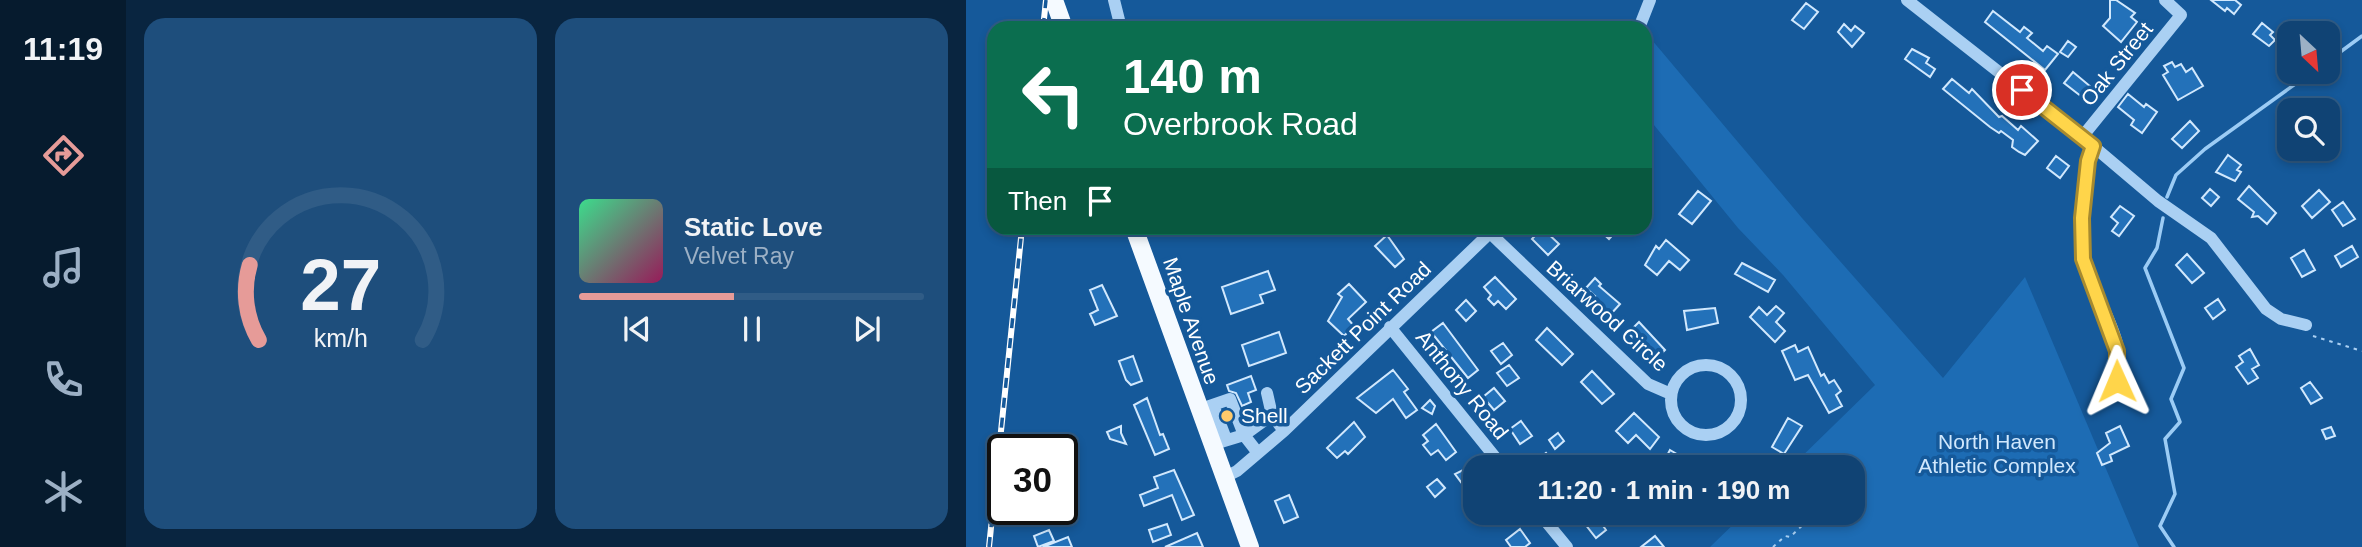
<!DOCTYPE html>
<meta charset="utf-8">
<style>
:root{--surface:#104374;--page:#1e4e7c;--text:#f1f3f6;--muted:#9cb0c5;--line:#305c86;--accent:#e69b98}
body{margin:0;font-family:Arial,sans-serif;background:var(--page);color:var(--text);height:100vh;display:flex;flex-direction:column;font-size:26px;white-space:nowrap}
*{box-sizing:border-box;margin:0}
p{font-size:23px;color:var(--muted)}
.icon{flex:none;width:38px;height:38px;fill:none;stroke:currentColor;stroke-width:2;stroke-linecap:round;stroke-linejoin:round}
.map{position:relative;flex:1;overflow:hidden}
.sheet{display:flex;flex-direction:column;gap:18px;padding:18px;background:#092540;width:840px}
.sheet>*{flex:none}
.top-card{position:absolute;left:21px;top:21px;width:665px;height:214px;border-radius:21px;box-shadow:0 4px 10px #0003,0 0 0 2px var(--line);background:#0b6e4f;color:#fff;overflow:hidden}
.needle{width:46px;rotate:154deg}
.fabs{position:absolute;left:1311px;top:21px;display:grid;gap:14px}
.fabs a{display:grid;place-items:center;width:63px;height:63px;border-radius:14px;background:var(--surface);box-shadow:0 4px 10px #0003,0 0 0 2px var(--line);font-size:35px}
.speed{position:absolute;left:21px;top:434px;display:flex;gap:14px;font-size:35px;font-weight:700;text-align:center}
.speed>*{display:grid;place-content:center;width:91px;height:91px;border-radius:50%;background:var(--surface);box-shadow:0 4px 10px #0003,0 0 0 2px var(--line);line-height:1}
.speed .limit{border:4px solid #111;border-radius:10px;background:#fff;color:#111}
.pin{position:absolute;display:grid;place-items:center;width:60px;height:60px;color:#fff;margin:-30px;border:4px solid #fff;border-radius:50%;box-shadow:0 2px 7px #0007}
.me{position:absolute;width:77px;margin:-38px;rotate:359deg;stroke-linejoin:round;filter:drop-shadow(0 0 5px #0008)}
.turn{display:flex;align-items:center;gap:24px;height:147px;padding:0 21px;font-size:32px}
.turn .icon{width:91px;height:91px;stroke-width:2.5}
.turn b{display:block;font-size:49px;line-height:60px}
.then{display:flex;align-items:center;height:66px;padding:0 21px;background:#0003;gap:14px;font-size:26px}
.sheet .card{flex:1;display:flex;flex-direction:column;justify-content:center;gap:10px;min-width:0;padding:0 24px;border-radius:21px;background:var(--page)}
.sheet .dial{align-items:center;gap:0}
.dial svg{height:182px;overflow:visible;fill:none;stroke:var(--line);stroke-width:7;stroke-linecap:round;text-anchor:middle}
.dial text{fill:var(--text);stroke:none}
.song{display:flex;align-items:center;gap:21px}
.cover{width:84px;height:84px;border-radius:10px;background:linear-gradient(135deg,hsl(150 70% 55%),hsl(330 70% 35%))}
.played{height:7px;border-radius:4px;background:linear-gradient(90deg,var(--accent) 45%,var(--line) 45%)}
.keys{display:flex;justify-content:space-around;direction:ltr}
.sheet .tiles{flex:1;display:grid;gap:18px;grid-template-columns:repeat(2,1fr)}
.trip{position:absolute;left:497px;top:455px;width:402px;height:70px;border-radius:21px;background:var(--surface);box-shadow:0 4px 10px #0003,0 0 0 2px var(--line);font-weight:700;line-height:70px;text-align:center}
main{display:flex;flex:1;min-height:0}
.tab-bar{display:flex;flex-direction:column;width:126px;justify-content:space-around;align-items:center;background:#061b2e;color:var(--muted)}
.tab-bar .icon{width:49px;height:49px}
.tab-bar .on{color:var(--accent)}
.tab-bar b{font-size:32px;color:var(--text)}
.map>svg:first-child{display:block}
.green{fill:#1d6cb4}
.lines{fill:none;stroke-linecap:round;stroke-linejoin:round}
.stream{stroke:#9cccf5;stroke-width:3.5}
.building{fill:#2371b9;stroke:#d1e8fd;stroke-width:2}
.path{stroke:#aad0f3;stroke-width:2;stroke-dasharray:3.5 5;stroke-linecap:butt}
.minor{stroke:#aad0f3;stroke-width:12}
.major{stroke:#f5faff;stroke-width:18}
.rail-casing{stroke:#fff;stroke-width:6}
.rail{stroke:#15599a;stroke-width:3.5;stroke-dasharray:10;stroke-linecap:butt}
.route-casing{stroke:#a68a30;stroke-width:18}
.route{stroke:#ffd54a;stroke-width:12}
.poi-dot{fill:#ffca6b;stroke:#15599a;stroke-width:2.5}
.labels{text-anchor:middle;stroke-width:7;stroke-linejoin:round;paint-order:stroke}
.street-label{font-size:21px;fill:#fff;stroke:#15599a}
.poi-label{font-size:21px;fill:#fff;stroke:#15599a;text-anchor:start}
.park-label{font-size:21px;fill:#d1e8fd;stroke:#15599a}
</style>
<main>
<nav class="tab-bar">
<b>11:19</b>
<svg class="icon on" aria-label="directions" viewBox="0 0 24 24"><path d="M12 3l9 9-9 9-9-9zM9 14v-3h6M13 9l2 2-2 2"/></svg>
<svg class="icon" aria-label="music" viewBox="0 0 24 24"><path d="M9 18V5l10-2v13"/><circle cx="6" cy="18" r="3"/><circle cx="16" cy="16" r="3"/></svg>
<svg class="icon" aria-label="phone" viewBox="0 0 24 24"><path d="M5 4h4l2 5-3 2q2 4 5 5l2-3 5 2v4C11 20 4 13 5 4z"/></svg>
<svg class="icon" aria-label="climate" viewBox="0 0 24 24"><path d="M12 3v18M4 7l16 10M4 17L20 7"/></svg>
</nav>
<section class="sheet">
<div class="tiles">
<div class="card dial"><svg viewBox="0 0 100 80">
<path d="M14 69A42 42 0 1 1 86 69"/>
<path d="M14 69A42 42 0 0 1 10 36" stroke="#e69b98"/>
<text x="50" y="56" font-size="32" font-weight="700">27</text>
<text x="50" y="72" font-size="11">km/h</text>
</svg></div>
<div class="card">
<div class="song"><i class="cover"></i><div><b>Static Love</b><p>Velvet Ray</p></div></div>
<div class="played"></div>
<div class="keys"><svg class="icon" aria-label="previous" viewBox="0 0 24 24"><path d="M18 5L8 12l10 7zM5 5v14"/></svg><svg class="icon" aria-label="pause" viewBox="0 0 24 24"><path d="M8 5v14M16 5v14"/></svg><svg class="icon" aria-label="next" viewBox="0 0 24 24"><path d="M6 5l10 7-10 7zM19 5v14"/></svg></div>
</div>
</div>
</section>
<div class="map">
<svg width="1396" height="547" viewBox="0 0 1396 547">
<rect width="100%" height="100%" fill="#15599a"/>
<path class="green" d="M 680,33 L 836,218 L 977,378 L 1059,277 L 1173,547 L 744,547 L 779,513 L 887,513 L 887,467 L 825,467 L 909,385 L 817,275 L 772,228 L 679,114 Z"/>
<g class="lines">
<path class="stream" d="M 1362,61 L 1396,36
M 1201,197 L 1210,175 L 1239,149 L 1346,72
M 1197,218 L 1191,248 L 1179,268 L 1218,368 L 1205,399 L 1214,422 L 1199,439 L 1209,494 L 1194,526 L 1208,547"/>
</g>
<path class="building" d="M 1144,0 L 1150,0 L 1169,13 L 1165,17 L 1171,22 L 1155,42 L 1137,26 L 1144,18 Z
M 1245,0 L 1269,0 L 1275,5 L 1268,14 L 1261,8 L 1259,11 Z
M 840,3 L 852,12 L 838,29 L 826,20 Z
M 1027,11 L 1054,32 L 1058,27 L 1066,33 L 1061,38 L 1077,51 L 1081,46 L 1092,54 L 1079,70 L 1019,22 Z
M 1296,23 L 1307,32 L 1304,35 L 1309,40 L 1303,46 L 1287,34 Z
M 878,24 L 885,31 L 889,26 L 898,33 L 886,47 L 872,32 Z
M 1102,41 L 1110,47 L 1102,57 L 1094,52 Z
M 946,49 L 963,58 L 960,63 L 969,69 L 964,77 L 939,59 Z
M 1206,62 L 1209,67 L 1215,64 L 1220,72 L 1226,68 L 1237,86 L 1212,100 L 1197,75 L 1202,72 L 1198,66 Z
M 1107,72 L 1125,87 L 1116,97 L 1098,83 Z
M 986,79 L 1003,93 L 1006,89 L 1033,117 L 1036,116 L 1052,130 L 1055,126 L 1072,141 L 1059,155 L 1053,152 L 1046,147 L 1047,140 L 1035,131 L 1033,133 L 1024,127 L 977,89 Z
M 1162,94 L 1178,107 L 1180,104 L 1191,112 L 1176,133 L 1165,125 L 1168,120 L 1152,107 Z
M 1224,121 L 1233,131 L 1216,148 L 1206,139 Z
M 1262,155 L 1275,165 L 1271,170 L 1275,172 L 1269,181 L 1250,172 Z
M 1090,156 L 1103,166 L 1094,178 L 1081,168 Z
M 1283,186 L 1310,213 L 1301,224 L 1292,216 L 1286,217 L 1288,212 L 1272,199 Z
M 1244,189 L 1253,197 L 1245,206 L 1236,198 Z
M 1353,190 L 1364,202 L 1346,218 L 1336,206 Z
M 732,191 L 745,201 L 726,224 L 713,214 Z
M 1377,202 L 1389,219 L 1377,226 L 1366,210 Z
M 1154,206 L 1168,216 L 1153,236 L 1146,231 L 1152,223 L 1145,217 Z
M 576,228 L 593,244 L 582,255 L 566,239 Z
M 631,228 L 653,228 L 643,239 Z
M 421,235 L 438,259 L 429,267 L 409,246 Z
M 700,240 L 723,260 L 714,270 L 703,261 L 691,275 L 679,265 L 690,246 L 693,249 Z
M 1386,246 L 1392,257 L 1375,267 L 1369,256 Z
M 1338,250 L 1349,270 L 1336,277 L 1325,258 Z
M 1221,254 L 1238,273 L 1226,283 L 1210,265 Z
M 776,263 L 809,280 L 802,292 L 769,274 Z
M 302,271 L 309,290 L 294,295 L 297,303 L 265,314 L 256,287 Z
M 529,277 L 550,299 L 540,309 L 532,301 L 528,305 L 522,299 L 525,295 L 518,287 Z
M 629,278 L 635,284 L 633,286 L 654,304 L 644,315 L 626,299 L 629,296 L 620,288 Z
M 383,284 L 400,302 L 382,319 L 388,326 L 378,336 L 362,321 L 376,297 L 372,294 Z
M 136,285 L 151,316 L 129,325 L 124,314 L 132,310 L 124,290 Z
M 1252,299 L 1259,310 L 1247,319 L 1239,308 Z
M 500,300 L 510,311 L 500,321 L 490,310 Z
M 810,306 L 818,313 L 810,322 L 819,331 L 809,342 L 784,317 L 793,307 L 801,315 Z
M 749,308 L 752,323 L 721,330 L 718,311 Z
M 673,322 L 699,350 L 690,359 L 662,333 Z
M 477,323 L 512,370 L 502,378 L 465,332 Z
M 581,328 L 607,354 L 596,365 L 570,340 Z
M 313,332 L 320,353 L 283,366 L 276,345 Z
M 537,343 L 546,355 L 535,364 L 525,351 Z
M 829,345 L 832,352 L 842,347 L 855,376 L 858,374 L 863,383 L 868,380 L 875,391 L 870,395 L 876,406 L 863,413 L 842,375 L 829,380 L 816,351 Z
M 1284,349 L 1293,365 L 1286,369 L 1292,378 L 1282,384 L 1270,367 L 1277,362 L 1273,356 Z
M 167,356 L 176,381 L 165,385 L 160,380 L 153,361 Z
M 543,365 L 553,378 L 541,386 L 531,373 Z
M 427,370 L 442,389 L 438,392 L 451,410 L 440,418 L 427,399 L 410,413 L 391,398 Z
M 626,371 L 648,394 L 636,404 L 615,382 Z
M 285,376 L 290,390 L 282,393 L 285,402 L 276,406 L 270,393 L 263,391 L 261,385 Z
M 1344,382 L 1356,398 L 1345,404 L 1335,388 Z
M 528,388 L 539,401 L 528,410 L 517,397 Z
M 181,398 L 194,435 L 197,434 L 203,449 L 189,455 L 168,405 Z
M 464,400 L 469,406 L 466,414 L 456,408 Z
M 668,413 L 693,437 L 684,449 L 670,435 L 662,443 L 650,431 Z
M 822,418 L 836,426 L 818,454 L 806,447 Z
M 555,421 L 566,436 L 554,444 L 544,429 Z
M 388,422 L 399,437 L 382,454 L 379,451 L 371,458 L 361,448 Z
M 470,424 L 490,452 L 480,460 L 472,450 L 465,455 L 457,445 L 462,441 L 457,435 Z
M 155,426 L 155,433 L 160,444 L 144,439 L 141,432 Z
M 1154,426 L 1163,446 L 1144,455 L 1146,461 L 1136,465 L 1131,453 L 1144,443 L 1140,433 Z
M 1365,427 L 1369,436 L 1360,439 L 1356,430 Z
M 592,433 L 598,441 L 589,449 L 583,440 Z
M 704,450 L 733,467 L 704,467 L 697,463 Z
M 580,453 L 592,467 L 563,467 Z
M 793,458 L 804,467 L 781,467 Z
M 503,467 L 509,475 L 509,501 L 489,474 Z
M 208,470 L 228,515 L 216,520 L 206,495 L 178,506 L 174,495 L 192,488 L 188,477 Z
M 471,479 L 479,488 L 469,497 L 461,487 Z
M 323,495 L 332,517 L 318,523 L 309,501 Z
M 630,516 L 640,530 L 630,538 L 619,524 Z
M 201,524 L 205,535 L 187,542 L 183,530 Z
M 554,529 L 564,543 L 559,547 L 545,547 L 540,540 Z
M 83,530 L 88,541 L 72,547 L 68,536 Z
M 231,533 L 237,547 L 199,547 Z
M 689,536 L 698,547 L 675,547 Z
M 102,537 L 106,547 L 77,547 Z"/>
<g class="lines">
<path class="path" d="M 1347,336 L 1396,351
M 807,547 L 819,536 L 824,537 L 840,522"/>
<path class="minor" d="M 148,0 L 155,28
M 941,0 L 1127,146 L 1192,201 L 1245,238 L 1300,309 L 1315,319 L 1340,325
M 673,28 L 684,0
M 1116,137 L 1215,15 L 1199,0
M 1127,146 C 1120,157 1123,170 1121,182 C 1119,207 1113,232 1117,257 C 1125,298 1171,347 1146,389
M 524,233 L 682,384 L 705,394
M 424,327 L 537,467
M705 400a35 35 0 1 1 70 0a35 35 0 1 1-70 0Z
M 301,393 L 306,415
M 247,405 L 260,439
M 232,410 L 264,399 L 278,435 L 245,445
M 292,453 L 278,435 L 306,415 L 318,431
M 257,478 L 271,471 L 318,431 L 529,228
M 573,513 L 601,547"/>
<path class="major" d="M 88,0 L 98,28
M 168,228 L 284,547"/>
<g class="rail-casing">
<path id="rail" d="M 77,28 L 80,0
M 23,547 L 56,228"/>
</g>
<use href="#rail" class="rail"/>
</g>
<g class="lines">
<g class="route-casing">
<path id="route" d="M 1056,90 L 1127,146 L 1122,161 L 1116,218 L 1117,259 L 1151,351 L 1151,381"/>
</g>
<use href="#route" class="route"/>
</g>
<circle class="poi-dot" cx="261" cy="416" r="7"/>
<g class="labels">
<g class="street-label">
<text transform="translate(1151 64) rotate(-51)" y="7">Oak Street</text>
<text transform="translate(641 316) rotate(42)" y="7">Briarwood Circle</text>
<text transform="translate(225 321) rotate(71)" y="7">Maple Avenue</text>
<text transform="translate(397 328) rotate(-44)" y="7">Sackett Point Road</text>
<text transform="translate(496 385) rotate(51)" y="7">Anthony Road</text>
</g>
<g class="poi-label">
<text x="275" y="423">Shell</text>
</g>
<g class="park-label">
<text x="1031" y="449">North Haven<tspan x="1031" dy="24">Athletic Complex</tspan></text>
</g>
</g>
</svg>
<div class="fabs">
<a><svg class="needle" viewBox="-14 -14 28 28"><path d="M0-13l5 13h-10z" fill="#e53935"/><path d="M0 13l5-13h-10z" fill="#9cb0c5"/></svg></a>
<a><svg class="icon" aria-label="search" viewBox="0 0 24 24"><circle cx="10" cy="10" r="6"/><path d="M15 15l6 6"/></svg></a>
</div>
<div class="speed"><div class="limit">30</div></div>
<div class="pin" style="left:1056px;top:90px;background:#d93025"><svg class="icon" aria-label="arrive" viewBox="0 0 24 24"><path d="M6 21V4h12l-3 4 3 4H6"/></svg></div>
<svg class="me" style="left:1151px;top:381px" viewBox="-20 -20 40 40"><path d="M0-17L14 15 0 8-14 15z" fill="#ffd54a" stroke="#fff" stroke-width="4"/></svg>
<div class="trip">11:20 · 1 min · 190 m</div>
<div class="top-card">
<div class="turn"><svg class="icon" aria-label="left" viewBox="0 0 24 24"><path d="M17 20v-9H6M10 6l-5 5 5 5"/></svg><div><b>140 m</b>Overbrook Road</div></div>
<div class="then">Then<svg class="icon" aria-label="arrive" viewBox="0 0 24 24"><path d="M6 21V4h12l-3 4 3 4H6"/></svg></div>
</div>
</div>
</main>
